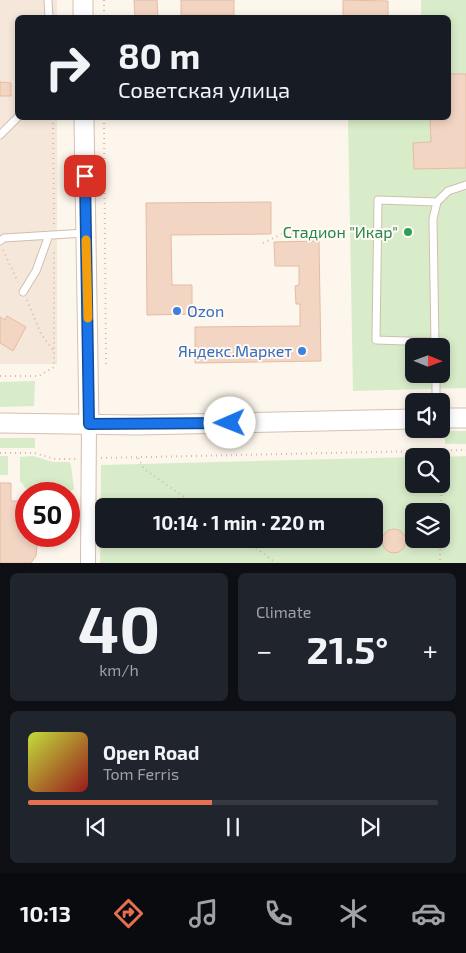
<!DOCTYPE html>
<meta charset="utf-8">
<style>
:root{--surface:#171b24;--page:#20242c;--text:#f1f3f6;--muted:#9ea1a6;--line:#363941;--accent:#e76f51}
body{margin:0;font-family:"Exo 2",sans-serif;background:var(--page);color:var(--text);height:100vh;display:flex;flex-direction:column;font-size:19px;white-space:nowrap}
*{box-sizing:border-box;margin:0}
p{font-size:16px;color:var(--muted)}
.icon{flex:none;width:28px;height:28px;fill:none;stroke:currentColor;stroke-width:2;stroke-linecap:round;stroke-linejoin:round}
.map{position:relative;height:563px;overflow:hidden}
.sheet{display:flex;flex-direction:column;gap:10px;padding:10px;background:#0d0f14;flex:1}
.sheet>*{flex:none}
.banner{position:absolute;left:15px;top:15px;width:436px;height:105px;border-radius:8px;box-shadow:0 2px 8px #0003;background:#171b24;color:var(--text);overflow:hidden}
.needle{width:32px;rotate:91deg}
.tools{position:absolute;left:405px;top:338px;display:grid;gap:10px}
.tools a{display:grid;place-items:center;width:45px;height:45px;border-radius:8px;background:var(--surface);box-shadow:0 2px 8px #0003;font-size:25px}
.speed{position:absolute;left:15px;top:482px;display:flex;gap:10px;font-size:25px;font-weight:700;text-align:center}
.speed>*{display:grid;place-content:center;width:65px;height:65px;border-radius:50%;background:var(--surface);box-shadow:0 2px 8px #0003;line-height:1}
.speed .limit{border:8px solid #d22;background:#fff;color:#111}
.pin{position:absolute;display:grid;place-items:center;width:42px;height:42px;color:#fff;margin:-21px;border-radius:10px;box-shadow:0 2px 8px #0006}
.me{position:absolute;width:55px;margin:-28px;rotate:269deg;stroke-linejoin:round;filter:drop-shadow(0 0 4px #0008)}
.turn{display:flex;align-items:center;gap:18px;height:105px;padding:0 20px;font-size:22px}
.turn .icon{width:65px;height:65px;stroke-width:2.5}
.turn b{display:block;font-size:35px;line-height:42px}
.big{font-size:38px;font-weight:700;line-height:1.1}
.sheet .card{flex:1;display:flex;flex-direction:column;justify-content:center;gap:8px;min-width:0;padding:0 18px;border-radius:8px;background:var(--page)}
.sheet .dial{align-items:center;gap:0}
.dial b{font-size:65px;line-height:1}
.song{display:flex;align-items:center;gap:15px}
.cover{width:60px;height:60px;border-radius:8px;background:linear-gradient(135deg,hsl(70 70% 55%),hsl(0 70% 35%))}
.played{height:5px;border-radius:2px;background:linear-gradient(90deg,var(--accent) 45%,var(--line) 45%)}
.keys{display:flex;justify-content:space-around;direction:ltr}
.heat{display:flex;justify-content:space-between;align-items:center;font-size:28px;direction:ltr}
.sheet .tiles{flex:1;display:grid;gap:10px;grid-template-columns:1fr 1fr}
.card:last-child{grid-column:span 2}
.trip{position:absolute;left:95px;top:498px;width:288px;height:50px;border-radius:8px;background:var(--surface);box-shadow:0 2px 8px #0003;font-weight:700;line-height:50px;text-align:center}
.tab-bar{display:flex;height:80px;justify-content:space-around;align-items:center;background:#090b0e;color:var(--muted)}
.tab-bar .icon{width:35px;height:35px}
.tab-bar .current{color:var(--accent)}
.tab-bar b{font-size:22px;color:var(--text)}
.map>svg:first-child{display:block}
.residential{fill:#f5e8da}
.green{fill:#d8ecc9;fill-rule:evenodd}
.building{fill:#f3d5c3;stroke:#e6bba3}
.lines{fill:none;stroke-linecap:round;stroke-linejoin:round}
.lane-casing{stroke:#d1beb0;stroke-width:9}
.street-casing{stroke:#d1beb0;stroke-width:16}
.secondary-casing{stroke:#d6c0b0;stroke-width:21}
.path{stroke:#d9b8a5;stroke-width:2;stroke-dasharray:1 4;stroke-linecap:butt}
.lane{stroke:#fff;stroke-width:7}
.street{stroke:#fff;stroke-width:14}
.secondary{stroke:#fff;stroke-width:19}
.route-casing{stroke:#114b97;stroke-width:12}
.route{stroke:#1a73e8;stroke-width:9}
.slow{stroke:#f59e0b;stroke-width:9}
.leisure-dot{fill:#2e9e5b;stroke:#fffaf3;stroke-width:2}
.shop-dot{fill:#3f7fe0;stroke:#fffaf3;stroke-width:2}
.labels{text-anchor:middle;stroke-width:4;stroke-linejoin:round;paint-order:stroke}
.leisure-label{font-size:16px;fill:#27864d;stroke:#fffaf3;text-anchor:end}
.shop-label{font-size:16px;fill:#366cbe;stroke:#fffaf3;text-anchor:start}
</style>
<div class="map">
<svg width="466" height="563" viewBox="0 0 466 563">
<rect width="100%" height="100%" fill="#fdf6ec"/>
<path class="residential" d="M 0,0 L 57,0 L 57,17 L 18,18 L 18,118 L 57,118 L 57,364 L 0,364 Z"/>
<path class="green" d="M 421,0 L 466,0 L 466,388 L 353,391 L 348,118 L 449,118 L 449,18 L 421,17 ZM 414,346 L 441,346 L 441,374 L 414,374 Z
M 35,381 L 34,406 L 0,407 L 0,382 Z
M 445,431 L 466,431 L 466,444 L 445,444 Z
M 0,438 L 35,438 L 35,448 L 0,448 Z
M 0,456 L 8,456 L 8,475 L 0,475 Z
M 33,456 L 53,462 L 69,462 L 71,465 L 74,489 L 65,494 L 30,494 L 20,481 L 20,457 Z
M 466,456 L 466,563 L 100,563 L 101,465 L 414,457 L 414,484 L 441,484 L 441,457 ZM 104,506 L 374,506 L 374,539 L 104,539 ZM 414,511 L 441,511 L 441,539 L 414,539 Z"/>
<path class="building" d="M 134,0 L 157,0 L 158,18 L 135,18 Z
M 181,0 L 234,0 L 234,15 L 181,15 Z
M 343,0 L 388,1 L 388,18 L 343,18 Z
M 449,74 L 466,74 L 466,168 L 414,169 L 413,143 L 431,142 L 430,118 L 449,118 Z
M 0,82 L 11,83 L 11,96 L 0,96 Z
M 271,202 L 271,234 L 171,235 L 172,285 L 192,285 L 192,314 L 147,315 L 146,203 Z
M 319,241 L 321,361 L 195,363 L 195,327 L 300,326 L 300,304 L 296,304 L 295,286 L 299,285 L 299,266 L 275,266 L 274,242 Z
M 7,316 L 26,327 L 13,351 L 0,343 L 0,317 L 5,320 Z
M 0,483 L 11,483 L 11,501 L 26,501 L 26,536 L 38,536 L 36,556 L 31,563 L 0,563 Z
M382 541a12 12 0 1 1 24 0a12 12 0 1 1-24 0Z"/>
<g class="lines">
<g class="lane-casing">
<path id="lane" d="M 48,0 L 49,18
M 0,135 L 18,117
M 0,241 L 4,238 L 85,233
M 23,292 L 36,271 L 49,235
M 435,342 L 376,340 L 378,200 L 437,202
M 435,346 L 433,219 L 437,202 L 448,191 L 466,185
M 436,374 L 436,401"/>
</g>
<g class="street-casing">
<path id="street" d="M 88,563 L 89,424"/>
</g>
<g class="secondary-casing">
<path id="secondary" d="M 83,0 L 83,18
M 84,118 L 89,424
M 441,418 L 466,418
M 0,423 L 138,425 L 414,419"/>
</g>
<path class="path" d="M 104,0 L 104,18
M 53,118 L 54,226
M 104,118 L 106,365
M 263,243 L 282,234 L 337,233
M 3,250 L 18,282
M 27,300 L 41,334 L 54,351
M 0,376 L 39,376 L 54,367 L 54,251
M 0,453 L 34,453 L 55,459 L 77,459
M 101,458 L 466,450
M 138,458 L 144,469 L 197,506
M 441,511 L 442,451
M 244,539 L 276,563
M 440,539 L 440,563
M 406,540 L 440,539"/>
<use href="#lane" class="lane"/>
<use href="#street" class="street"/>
<use href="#secondary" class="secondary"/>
</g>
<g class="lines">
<g class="route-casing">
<path id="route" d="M 85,176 L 89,424 L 230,423"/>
</g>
<use href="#route" class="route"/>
<path class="slow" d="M 86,240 L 88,318"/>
</g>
<circle class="leisure-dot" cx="408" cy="232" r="5"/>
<g class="shop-dot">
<circle cx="177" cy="311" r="5"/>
<circle cx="302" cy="351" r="5"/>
</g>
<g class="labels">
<g class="leisure-label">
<text x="398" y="238">Стадион "Икар"</text>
</g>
<g class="shop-label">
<text x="187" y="317">Ozon</text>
<text x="292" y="357" text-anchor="end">Яндекс.Маркет</text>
</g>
</g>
</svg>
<div class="tools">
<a><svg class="needle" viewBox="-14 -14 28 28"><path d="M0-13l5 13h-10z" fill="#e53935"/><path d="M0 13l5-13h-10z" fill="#9ea1a6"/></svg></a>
<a><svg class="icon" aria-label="sound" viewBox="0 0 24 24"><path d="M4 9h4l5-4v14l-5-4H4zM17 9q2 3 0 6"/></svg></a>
<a><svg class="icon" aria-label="search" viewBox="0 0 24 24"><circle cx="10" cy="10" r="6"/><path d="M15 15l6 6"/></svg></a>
<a><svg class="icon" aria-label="layers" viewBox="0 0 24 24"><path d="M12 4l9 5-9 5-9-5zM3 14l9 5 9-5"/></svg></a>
</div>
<div class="speed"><div class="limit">50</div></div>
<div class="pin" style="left:85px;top:176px;background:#d93025"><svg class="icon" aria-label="arrive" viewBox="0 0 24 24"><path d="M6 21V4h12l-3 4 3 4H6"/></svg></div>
<svg class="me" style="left:230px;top:423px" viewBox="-20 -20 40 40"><circle r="19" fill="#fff"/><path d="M0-13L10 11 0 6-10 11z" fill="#1a73e8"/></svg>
<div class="trip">10:14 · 1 min · 220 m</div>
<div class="banner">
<div class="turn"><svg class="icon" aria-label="right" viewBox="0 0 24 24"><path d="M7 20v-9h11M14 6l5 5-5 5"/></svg><div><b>80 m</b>Советская улица</div></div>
</div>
</div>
<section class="sheet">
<div class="tiles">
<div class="card dial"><b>40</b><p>km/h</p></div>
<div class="card"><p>Climate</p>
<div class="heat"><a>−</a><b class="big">21.5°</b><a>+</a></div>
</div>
<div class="card">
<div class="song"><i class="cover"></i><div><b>Open Road</b><p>Tom Ferris</p></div></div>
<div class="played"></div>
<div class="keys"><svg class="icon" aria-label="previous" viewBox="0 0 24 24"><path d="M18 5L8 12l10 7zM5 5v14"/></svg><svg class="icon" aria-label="pause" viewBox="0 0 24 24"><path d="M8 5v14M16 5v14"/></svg><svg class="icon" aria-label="next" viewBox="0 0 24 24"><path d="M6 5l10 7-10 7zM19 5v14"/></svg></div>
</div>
</div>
</section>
<nav class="tab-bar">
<b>10:13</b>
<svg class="icon current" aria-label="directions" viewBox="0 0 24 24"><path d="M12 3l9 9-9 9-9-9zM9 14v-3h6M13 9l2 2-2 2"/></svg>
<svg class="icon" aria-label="music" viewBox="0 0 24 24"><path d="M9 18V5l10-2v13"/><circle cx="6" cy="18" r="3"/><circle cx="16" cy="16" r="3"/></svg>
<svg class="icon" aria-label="phone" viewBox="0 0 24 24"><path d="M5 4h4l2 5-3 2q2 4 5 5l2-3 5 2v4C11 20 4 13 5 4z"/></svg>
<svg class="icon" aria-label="climate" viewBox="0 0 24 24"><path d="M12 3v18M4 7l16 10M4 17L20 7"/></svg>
<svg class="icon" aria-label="car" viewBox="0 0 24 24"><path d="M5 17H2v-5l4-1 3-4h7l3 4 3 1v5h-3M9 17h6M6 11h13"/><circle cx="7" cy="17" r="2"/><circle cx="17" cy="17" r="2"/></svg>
</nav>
